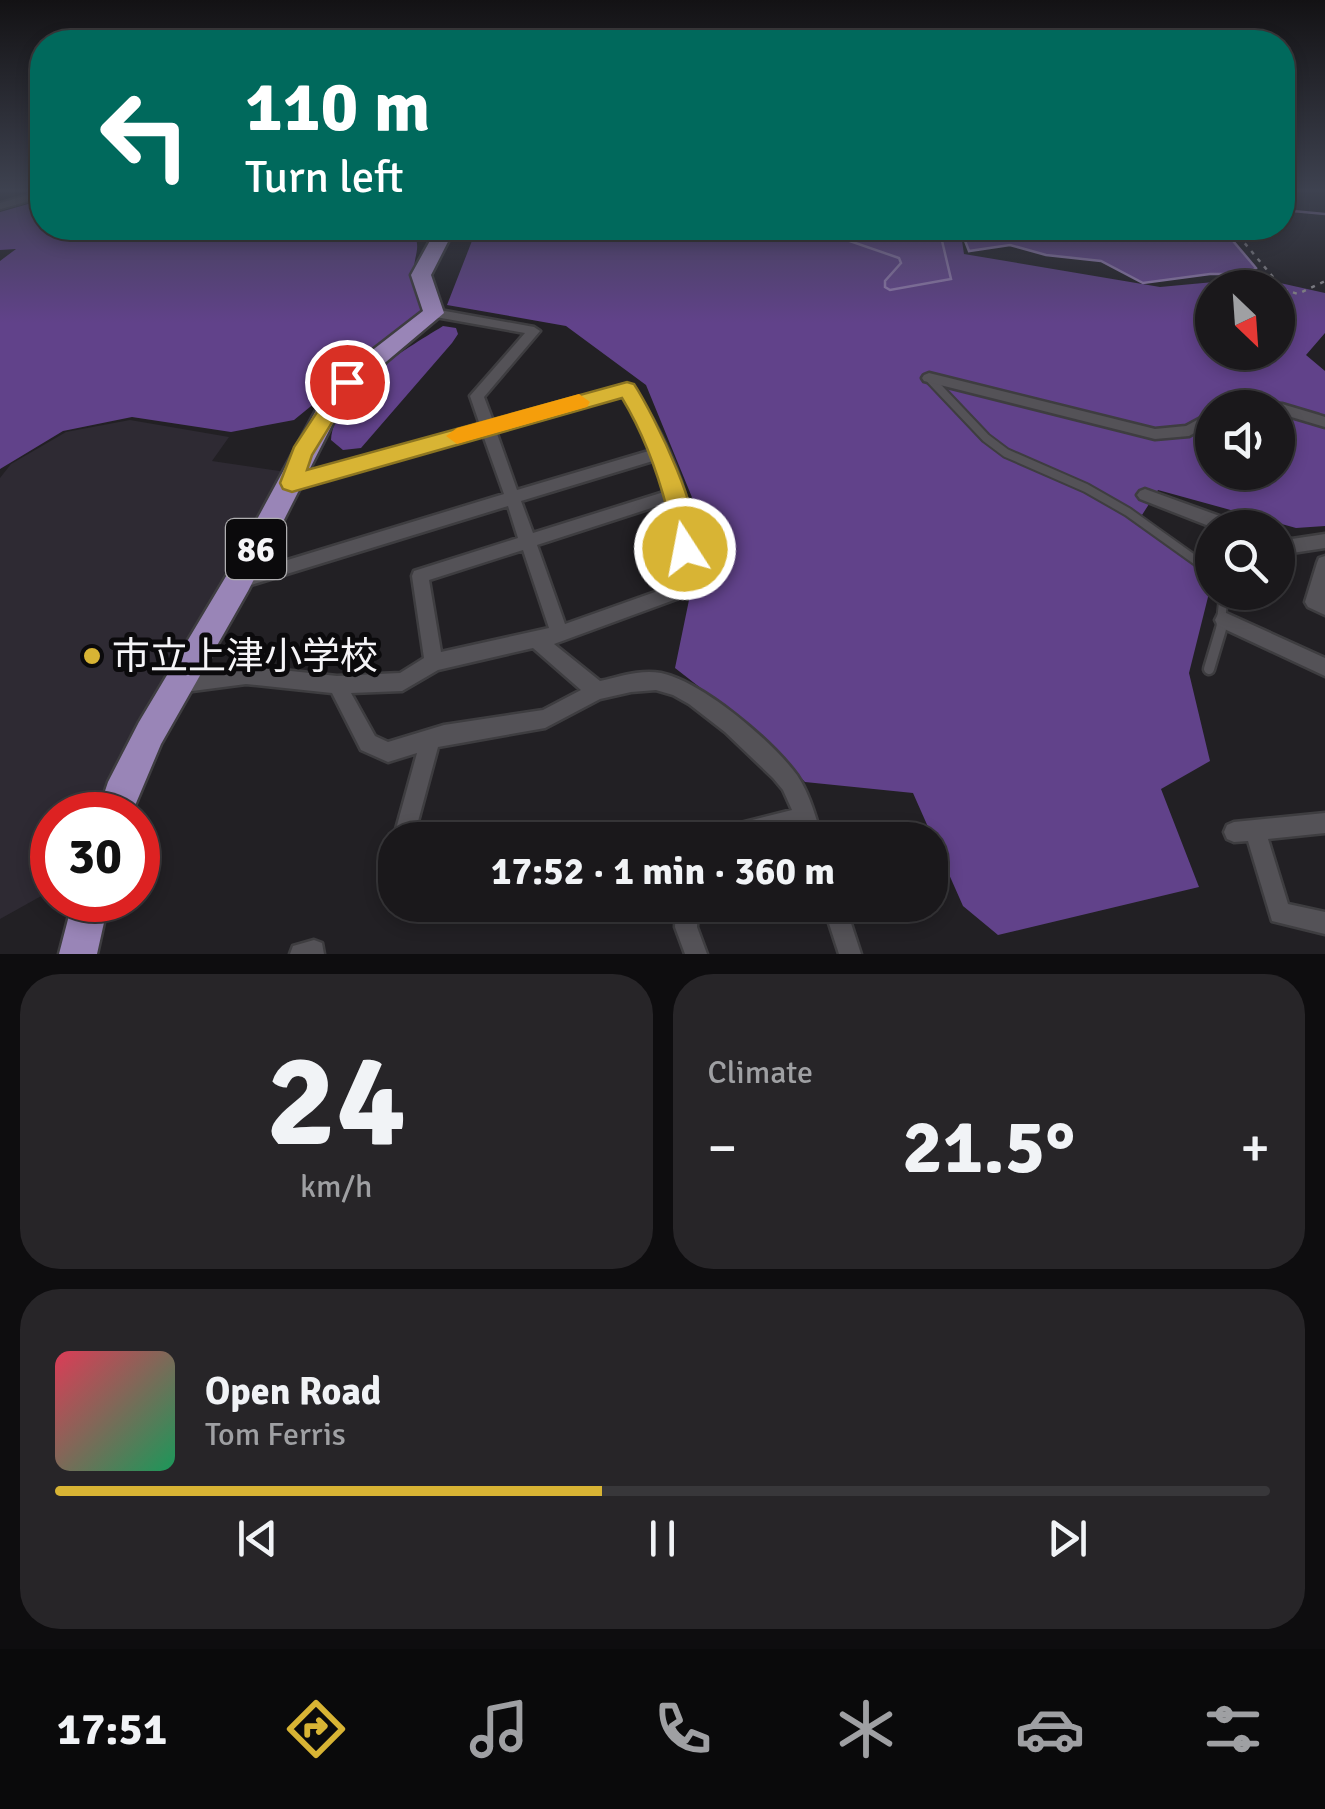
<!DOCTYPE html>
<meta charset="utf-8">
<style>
:root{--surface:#1a181b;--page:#272528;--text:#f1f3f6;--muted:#9fa0a3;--line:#38373a;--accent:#d8b434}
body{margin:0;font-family:Signika,"Noto Sans JP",sans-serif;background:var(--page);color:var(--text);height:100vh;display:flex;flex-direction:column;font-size:38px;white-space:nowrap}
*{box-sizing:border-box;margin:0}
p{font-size:32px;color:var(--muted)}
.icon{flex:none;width:55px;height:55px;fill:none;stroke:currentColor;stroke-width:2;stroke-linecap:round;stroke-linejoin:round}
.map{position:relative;height:954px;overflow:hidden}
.details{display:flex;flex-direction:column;gap:20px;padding:20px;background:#0e0d0f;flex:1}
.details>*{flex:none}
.banner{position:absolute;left:30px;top:30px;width:1265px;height:210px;border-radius:40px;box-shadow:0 5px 15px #0003,0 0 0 2px var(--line);background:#00695c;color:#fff;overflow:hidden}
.needle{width:65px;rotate:155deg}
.tools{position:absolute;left:1195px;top:270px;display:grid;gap:20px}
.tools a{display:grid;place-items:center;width:100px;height:100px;border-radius:50%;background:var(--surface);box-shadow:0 5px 15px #0003,0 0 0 2px var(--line);font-size:50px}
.speed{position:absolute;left:30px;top:792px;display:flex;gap:20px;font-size:50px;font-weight:700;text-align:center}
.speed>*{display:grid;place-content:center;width:130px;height:130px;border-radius:50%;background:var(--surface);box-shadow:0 5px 15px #0003,0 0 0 2px var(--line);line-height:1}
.speed .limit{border:15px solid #d22;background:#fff;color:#111}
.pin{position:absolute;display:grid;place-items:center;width:85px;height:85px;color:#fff;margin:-42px;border:5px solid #fff;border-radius:50%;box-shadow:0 2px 10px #0007}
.me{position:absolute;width:110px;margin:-55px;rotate:349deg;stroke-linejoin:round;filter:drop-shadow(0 0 8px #0008)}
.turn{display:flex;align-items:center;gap:35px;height:210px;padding:0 50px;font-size:45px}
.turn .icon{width:130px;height:130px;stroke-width:2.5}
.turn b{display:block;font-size:70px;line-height:85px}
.big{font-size:75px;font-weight:700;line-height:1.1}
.details .tile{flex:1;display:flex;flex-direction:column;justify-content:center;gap:15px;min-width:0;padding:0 35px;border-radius:40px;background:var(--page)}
.details .dial{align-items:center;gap:0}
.dial b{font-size:130px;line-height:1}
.song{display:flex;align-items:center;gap:30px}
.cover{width:120px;height:120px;border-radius:15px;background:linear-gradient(135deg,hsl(350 70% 55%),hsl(150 70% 35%))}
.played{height:10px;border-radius:5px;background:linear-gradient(90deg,var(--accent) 45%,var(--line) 45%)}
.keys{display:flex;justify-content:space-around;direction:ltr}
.heat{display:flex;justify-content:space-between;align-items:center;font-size:55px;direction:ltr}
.details .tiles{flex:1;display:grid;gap:20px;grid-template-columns:1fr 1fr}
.tile:last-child{grid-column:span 2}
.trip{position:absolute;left:378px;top:822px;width:570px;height:100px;border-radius:40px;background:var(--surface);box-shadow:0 5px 15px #0003,0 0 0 2px var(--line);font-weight:700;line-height:100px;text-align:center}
.dock{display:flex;height:160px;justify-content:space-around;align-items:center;background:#0a0a0b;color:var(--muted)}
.dock .icon{width:70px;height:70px}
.dock .current{color:var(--accent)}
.dock b{font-size:45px;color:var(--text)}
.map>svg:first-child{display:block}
.built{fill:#2e2a33}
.forest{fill:#61428a;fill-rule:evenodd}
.water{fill:#674890;stroke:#927caf;stroke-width:2.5}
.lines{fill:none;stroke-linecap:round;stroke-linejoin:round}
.stream{stroke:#927caf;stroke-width:2.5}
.lane-far2-casing{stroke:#3e3d40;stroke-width:10}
.lane-far1-casing{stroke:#3e3d40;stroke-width:12}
.lane-casing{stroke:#3e3d40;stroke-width:15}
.street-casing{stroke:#3e3d40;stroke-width:5}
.primary-casing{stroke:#3e3d40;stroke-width:5}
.path{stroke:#8f8d91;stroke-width:2.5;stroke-dasharray:4 6;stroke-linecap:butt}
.lane-far2{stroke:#545257;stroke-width:6}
.lane-far1{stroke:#545257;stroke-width:8}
.lane{stroke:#545257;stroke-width:10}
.street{fill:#545257;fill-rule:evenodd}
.primary{fill:#9985b7;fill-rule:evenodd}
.route{fill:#d8b434;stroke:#8c7522;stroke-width:2.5}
.slow{fill:#f59e0b}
.poi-dot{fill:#d8b434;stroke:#0b0a0c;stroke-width:4}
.labels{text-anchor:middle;stroke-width:10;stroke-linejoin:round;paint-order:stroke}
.shield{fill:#0b0a0c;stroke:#afaeb0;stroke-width:2.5}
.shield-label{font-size:35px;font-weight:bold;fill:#f5f4f7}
.poi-label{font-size:38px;fill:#f5f4f7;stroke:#0b0a0c;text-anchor:start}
</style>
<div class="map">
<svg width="1325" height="954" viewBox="0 0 1325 954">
<rect width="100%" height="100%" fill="#222024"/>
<path class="built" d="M 130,420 L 229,437 L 212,461 L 286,472 L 101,815 L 52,815 L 52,890 L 0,919 L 0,478 L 11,464 L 66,432 Z"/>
<path class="forest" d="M 42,200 L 42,228 L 363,228 L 384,234 L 408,228 C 425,244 413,254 414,273 C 414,286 421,301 425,313 L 294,420 L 231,432 L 132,417 L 63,431 L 0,469 L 0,261 L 16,249 L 0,250 L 0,212 Z
M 477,228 L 960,228 L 964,254 L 1160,287 L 1257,278 L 1325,293 L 1325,333 L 1306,355 L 1325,371 L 1325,526 L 1296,528 L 1158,490 L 1142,515 L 1212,581 L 1189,673 L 1210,761 L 1161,789 L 1199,887 L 998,935 L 963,906 L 913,793 L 805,782 L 756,731 L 675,668 L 689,600 L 698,512 L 646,385 L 566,326 L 447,305 ZM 1212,288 L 1278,288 L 1278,352 L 1212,352 ZM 1212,408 L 1278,408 L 1278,472 L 1212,472 Z
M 443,326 L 456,328 L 458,334 L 452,343 L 361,448 L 343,450 L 331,440 C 336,388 403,351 443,326 Z"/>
<path class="water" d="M 812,228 L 939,228 L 951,279 L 890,290 L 885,287 L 885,281 L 901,263 L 899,258 Z
M 960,228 L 1222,228 L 1256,268 L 1249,274 L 1210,274 L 1143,283 L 1101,261 L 1046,255 L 1010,245 L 969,251 Z"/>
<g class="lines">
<path class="stream" d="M 1282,210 L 1325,214
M 1257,230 L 1271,231 L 1268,228"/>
<g class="lane-far2-casing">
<path id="lane-far2" d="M 0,206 L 42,194
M 929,378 L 933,383"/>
</g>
<g class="lane-far1-casing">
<path id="lane-far1" d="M 931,380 L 986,438 L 1006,453 L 1086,488 L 1128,512 L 1212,572
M 1220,632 L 1224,592"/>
</g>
<g class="lane-casing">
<path id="lane" d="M 1209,669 L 1221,629"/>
</g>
<g class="street-casing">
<path id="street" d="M 434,309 L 534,327 L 540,331 L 484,397 L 493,421 L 627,384 L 632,386 C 662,431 692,490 693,546 C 693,561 688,577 684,592 L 682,597 L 554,644 L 600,681 C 619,677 640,669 661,673 C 703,682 772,741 797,775 C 810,794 816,819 823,840 L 803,840 L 799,829 L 754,840 L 703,840 L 706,833 L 713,830 L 792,810 L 783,790 L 773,778 L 725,732 L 689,704 L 673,695 L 656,690 L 631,692 L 600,699 L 545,728 L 438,747 L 413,840 L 395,840 L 395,846 L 393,840 L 417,753 L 388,762 L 361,750 L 332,693 L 246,684 L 177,693 L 171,690 L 168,684 L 171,678 L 177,675 L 246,666 L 337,676 L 400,673 L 424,658 L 412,576 L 414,571 L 518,538 L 508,506 L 238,589 L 232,587 L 230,582 L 232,577 L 238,575 L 504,494 L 483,435 L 291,489 L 286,487 L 283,483 L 286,479 L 291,477 L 480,425 L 470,396 L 525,333 L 430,316 L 430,310 ZM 624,395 L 652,450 L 517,490 L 496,431 ZM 656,460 L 667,491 L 533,533 L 521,501 ZM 670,502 L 677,545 L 669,587 L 565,624 L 537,545 ZM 523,550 L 549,628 L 441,652 L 429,580 ZM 533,648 L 581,690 L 543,710 L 444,725 L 388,742 L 375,736 L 351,693 L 402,691 L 438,670 Z
M 929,373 L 1155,429 L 1186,426 L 1212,412 L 1212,423 L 1189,436 L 1155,439 L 924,381 L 922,378 L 924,375 Z
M 1248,401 L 1282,404 L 1319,415 L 1325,417 L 1325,427 L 1278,413 L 1278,408 L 1230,408 L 1232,404 Z
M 1145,489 L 1239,523 L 1241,528 L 1214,528 L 1140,499 L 1137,495 L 1140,491 Z
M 1325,534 L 1325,548 L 1292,553 L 1278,550 L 1278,536 L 1292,539 Z
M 1325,556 L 1325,615 L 1308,607 L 1305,602 L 1317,563 L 1319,558 Z
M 1224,612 L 1325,658 L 1325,676 L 1218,626 L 1215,620 L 1218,614 Z
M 1325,813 L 1325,833 L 1268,839 L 1288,904 L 1325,912 L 1325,934 L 1272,921 L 1248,841 L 1234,842 L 1227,839 L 1224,832 L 1227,825 L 1234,822 Z
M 676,905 L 698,905 L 697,927 L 707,954 L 685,954 L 675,927 Z
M 823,905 L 845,905 L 861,954 L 839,954 Z
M 314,940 L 322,943 L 324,954 L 290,954 L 293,946 Z"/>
</g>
<g class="primary-casing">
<path id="primary" d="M 437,228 L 455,228 L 431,275 L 444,313 L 355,388 L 338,413 L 248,591 L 161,744 L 131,815 L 97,815 L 108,782 L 139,722 L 228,573 L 320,403 L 339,376 L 423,311 L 411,275 Z
M 73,900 L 109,900 L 97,954 L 59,954 Z"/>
</g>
<path class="path" d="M 1232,228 L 1283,289 L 1298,294 L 1325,281"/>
<use href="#lane-far2" class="lane-far2"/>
<use href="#lane-far1" class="lane-far1"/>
<use href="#lane" class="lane"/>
<use href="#street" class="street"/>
<use href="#primary" class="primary"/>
</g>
<linearGradient id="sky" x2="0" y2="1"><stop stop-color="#131214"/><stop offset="0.59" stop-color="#3e4250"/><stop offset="1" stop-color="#3e4250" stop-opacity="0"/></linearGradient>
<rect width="1325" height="323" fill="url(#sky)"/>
<path class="route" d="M 347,375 L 357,382 L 312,455 L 307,470 L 627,382 L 634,384 C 653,413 709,525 694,556 L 685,559 L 677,556 C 672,546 673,536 671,525 C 661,482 645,436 622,398 L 292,492 L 283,489 L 280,483 L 294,447 L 340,377 Z"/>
<path class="slow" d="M 579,394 L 590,402 L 587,407 L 457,444 L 446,436 L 457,428 Z"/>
<circle class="poi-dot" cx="92" cy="656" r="10"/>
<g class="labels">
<rect class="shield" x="226" y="519" width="60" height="60" rx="8"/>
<g class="shield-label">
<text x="256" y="561">86</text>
</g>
<g class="poi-label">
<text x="112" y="669">市立上津小学校</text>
</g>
</g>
</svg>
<div class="tools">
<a><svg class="needle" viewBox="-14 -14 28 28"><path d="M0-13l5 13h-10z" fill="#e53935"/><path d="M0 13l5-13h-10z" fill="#9fa0a3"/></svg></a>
<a><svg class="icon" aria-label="sound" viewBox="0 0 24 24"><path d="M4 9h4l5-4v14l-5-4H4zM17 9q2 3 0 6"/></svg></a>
<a><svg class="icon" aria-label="search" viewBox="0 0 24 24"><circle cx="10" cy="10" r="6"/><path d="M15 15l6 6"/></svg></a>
</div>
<div class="speed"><div class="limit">30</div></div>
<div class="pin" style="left:347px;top:382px;background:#d93025"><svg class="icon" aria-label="arrive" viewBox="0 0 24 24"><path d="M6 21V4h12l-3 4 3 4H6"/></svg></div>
<svg class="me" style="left:685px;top:549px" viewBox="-20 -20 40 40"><circle r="17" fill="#d8b434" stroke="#fff" stroke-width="3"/><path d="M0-11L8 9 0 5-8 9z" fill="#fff"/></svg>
<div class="trip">17:52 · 1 min · 360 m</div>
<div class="banner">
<div class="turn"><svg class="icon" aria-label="left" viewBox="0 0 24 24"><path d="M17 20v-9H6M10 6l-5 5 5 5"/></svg><div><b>110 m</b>Turn left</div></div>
</div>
</div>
<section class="details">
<div class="tiles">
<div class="tile dial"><b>24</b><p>km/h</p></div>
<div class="tile"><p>Climate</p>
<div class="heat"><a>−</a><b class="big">21.5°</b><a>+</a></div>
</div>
<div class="tile">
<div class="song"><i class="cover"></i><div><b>Open Road</b><p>Tom Ferris</p></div></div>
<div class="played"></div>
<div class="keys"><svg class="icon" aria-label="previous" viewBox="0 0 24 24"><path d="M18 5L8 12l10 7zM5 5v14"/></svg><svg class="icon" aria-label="pause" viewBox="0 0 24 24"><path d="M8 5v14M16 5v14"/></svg><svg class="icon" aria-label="next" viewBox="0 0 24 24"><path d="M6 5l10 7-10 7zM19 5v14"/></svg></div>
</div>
</div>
</section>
<nav class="dock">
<b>17:51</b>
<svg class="icon current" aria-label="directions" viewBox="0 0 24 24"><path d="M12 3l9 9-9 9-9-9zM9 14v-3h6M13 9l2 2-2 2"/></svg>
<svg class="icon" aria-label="music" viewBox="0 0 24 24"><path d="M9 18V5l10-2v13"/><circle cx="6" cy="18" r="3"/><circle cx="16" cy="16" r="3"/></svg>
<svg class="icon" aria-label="phone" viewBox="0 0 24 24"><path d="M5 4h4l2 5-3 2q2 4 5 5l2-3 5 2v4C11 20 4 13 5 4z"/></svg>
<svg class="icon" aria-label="climate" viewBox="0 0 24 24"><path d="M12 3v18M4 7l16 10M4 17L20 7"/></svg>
<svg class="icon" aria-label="car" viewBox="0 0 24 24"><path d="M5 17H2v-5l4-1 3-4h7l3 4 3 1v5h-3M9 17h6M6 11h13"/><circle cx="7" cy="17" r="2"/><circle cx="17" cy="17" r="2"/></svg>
<svg class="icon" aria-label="filters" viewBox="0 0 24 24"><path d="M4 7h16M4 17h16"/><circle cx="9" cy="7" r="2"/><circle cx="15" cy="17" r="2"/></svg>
</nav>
